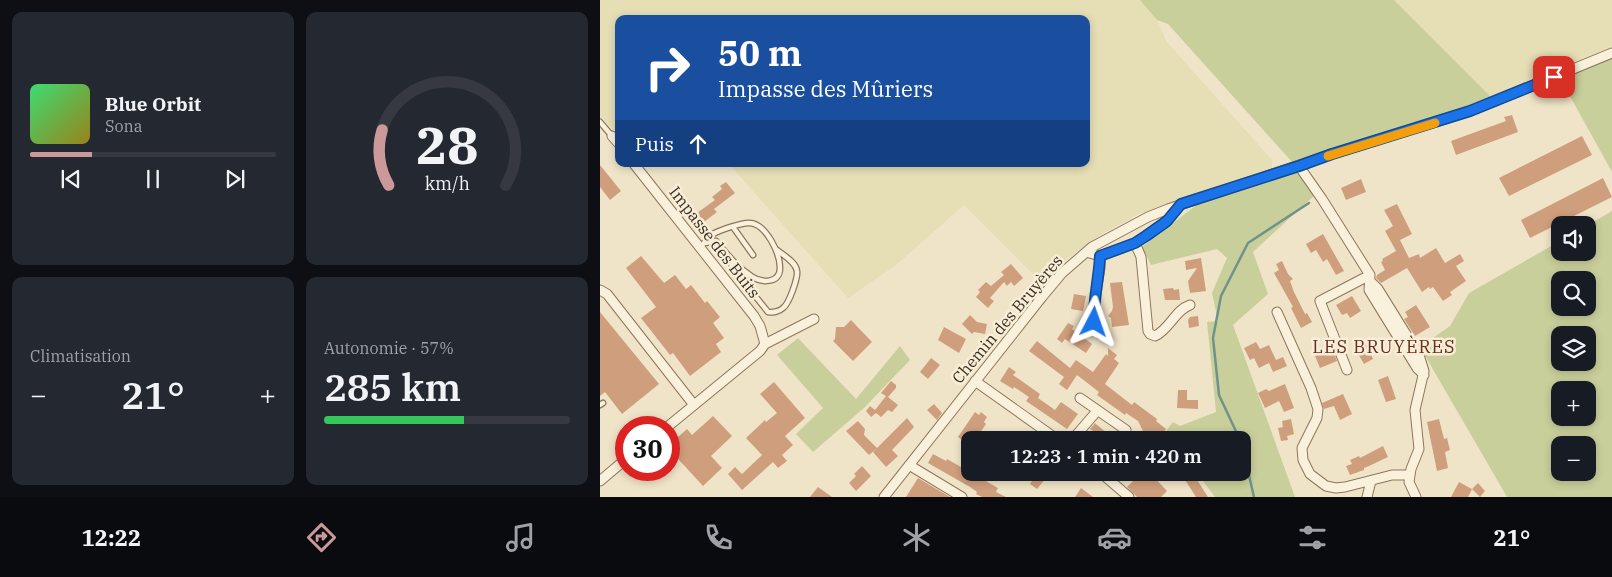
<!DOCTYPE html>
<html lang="fr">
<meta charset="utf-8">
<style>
:root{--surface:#171b24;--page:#242831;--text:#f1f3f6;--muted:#9ea1a6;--line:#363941;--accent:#cc999b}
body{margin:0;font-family:"IBM Plex Serif",serif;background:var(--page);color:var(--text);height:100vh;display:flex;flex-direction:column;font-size:19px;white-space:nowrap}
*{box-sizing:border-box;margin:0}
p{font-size:16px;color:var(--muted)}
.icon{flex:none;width:28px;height:28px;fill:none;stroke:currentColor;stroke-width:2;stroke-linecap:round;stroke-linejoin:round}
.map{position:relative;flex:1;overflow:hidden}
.panel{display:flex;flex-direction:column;gap:12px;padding:12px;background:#0d0f14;width:600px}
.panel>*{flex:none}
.guide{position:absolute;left:15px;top:15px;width:475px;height:152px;border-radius:10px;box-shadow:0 2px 8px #0003;background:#1a4fa0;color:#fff;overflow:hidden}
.controls{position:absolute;left:951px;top:216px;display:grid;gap:10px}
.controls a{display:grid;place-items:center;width:45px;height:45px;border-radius:10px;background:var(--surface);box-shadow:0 2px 8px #0003;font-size:25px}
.speed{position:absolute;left:15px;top:416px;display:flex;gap:10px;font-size:25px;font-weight:700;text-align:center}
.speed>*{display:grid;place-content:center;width:65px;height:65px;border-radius:50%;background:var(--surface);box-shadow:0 2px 8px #0003;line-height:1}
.speed .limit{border:8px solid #d22;background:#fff;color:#111}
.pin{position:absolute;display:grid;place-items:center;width:42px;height:42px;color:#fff;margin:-21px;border-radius:10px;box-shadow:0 2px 8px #0006}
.me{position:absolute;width:55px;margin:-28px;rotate:4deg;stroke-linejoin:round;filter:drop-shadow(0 0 4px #0008)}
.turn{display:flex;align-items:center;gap:18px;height:105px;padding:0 20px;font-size:22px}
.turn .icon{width:65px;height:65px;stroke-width:2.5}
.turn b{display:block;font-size:35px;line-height:42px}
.then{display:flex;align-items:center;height:48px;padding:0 20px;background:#0003;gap:10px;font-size:19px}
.big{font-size:38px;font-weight:600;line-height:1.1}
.panel .tile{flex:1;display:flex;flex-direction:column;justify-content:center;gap:8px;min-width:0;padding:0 18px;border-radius:10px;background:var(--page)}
.panel .dial{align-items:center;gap:0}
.dial svg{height:130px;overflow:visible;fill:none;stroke:var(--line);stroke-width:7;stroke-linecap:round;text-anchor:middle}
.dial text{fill:var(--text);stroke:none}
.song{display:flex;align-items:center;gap:15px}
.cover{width:60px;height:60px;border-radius:8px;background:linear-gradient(135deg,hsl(140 70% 55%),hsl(50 70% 35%))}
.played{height:5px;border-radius:2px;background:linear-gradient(90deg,var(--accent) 25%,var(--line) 25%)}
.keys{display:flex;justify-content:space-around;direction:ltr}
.heat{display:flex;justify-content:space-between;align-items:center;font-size:28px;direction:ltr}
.charge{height:8px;border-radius:4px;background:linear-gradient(90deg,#34c759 57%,var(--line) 0)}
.panel .tiles{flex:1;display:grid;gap:12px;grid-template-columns:repeat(2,1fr)}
.trip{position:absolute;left:361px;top:431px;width:290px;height:50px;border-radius:10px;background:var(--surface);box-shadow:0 2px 8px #0003;font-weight:600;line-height:50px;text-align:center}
.menu{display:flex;height:80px;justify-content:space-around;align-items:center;background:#090b0e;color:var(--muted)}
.menu .icon{width:35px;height:35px}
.menu .current{color:var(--accent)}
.menu b{font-size:22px;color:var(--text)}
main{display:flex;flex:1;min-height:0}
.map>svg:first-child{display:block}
.farmland{fill:#e6deb5}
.green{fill:#c9cf9b;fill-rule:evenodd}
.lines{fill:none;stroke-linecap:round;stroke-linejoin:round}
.stream{stroke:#6f938a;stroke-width:2.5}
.building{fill:#cf9f7d}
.lane-casing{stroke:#8d765c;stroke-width:7}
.street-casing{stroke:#8d765c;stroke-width:11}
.lane{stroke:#faf1dc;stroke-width:4.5}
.street{stroke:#faf1dc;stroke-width:9}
.route-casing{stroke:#114b97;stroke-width:12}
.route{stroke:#1a73e8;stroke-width:9}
.slow{stroke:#f59e0b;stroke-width:9}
.labels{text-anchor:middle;stroke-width:5;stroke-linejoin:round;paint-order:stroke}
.street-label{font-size:16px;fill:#3d2e20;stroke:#f7eed8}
.neighbourhood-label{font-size:18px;letter-spacing:1px;fill:#6b2e1e;stroke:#f7eed8}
</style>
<main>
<section class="panel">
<div class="tiles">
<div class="tile">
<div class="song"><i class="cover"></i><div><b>Blue Orbit</b><p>Sona</p></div></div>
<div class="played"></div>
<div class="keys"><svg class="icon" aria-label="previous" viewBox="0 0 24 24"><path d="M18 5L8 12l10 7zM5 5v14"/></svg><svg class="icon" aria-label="pause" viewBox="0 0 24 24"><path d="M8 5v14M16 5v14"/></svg><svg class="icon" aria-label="next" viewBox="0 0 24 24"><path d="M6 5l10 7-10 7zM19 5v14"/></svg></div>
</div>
<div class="tile dial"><svg viewBox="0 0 100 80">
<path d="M14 69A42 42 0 1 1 86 69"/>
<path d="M14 69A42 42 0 0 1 10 35" stroke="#cc999b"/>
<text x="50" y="56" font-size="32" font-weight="700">28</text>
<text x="50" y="72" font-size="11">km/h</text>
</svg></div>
<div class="tile"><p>Climatisation</p>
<div class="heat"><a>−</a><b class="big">21°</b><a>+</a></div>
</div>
<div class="tile"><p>Autonomie · 57%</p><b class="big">285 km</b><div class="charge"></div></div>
</div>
</section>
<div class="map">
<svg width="1012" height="497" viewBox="0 0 1012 497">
<rect width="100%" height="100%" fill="#f0e4c8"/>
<path class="farmland" d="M 0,0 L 540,0 L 557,20 L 567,42 L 672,160 L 672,171 L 539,214 L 502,234 L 462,262 L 444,285 L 364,205 L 296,265 L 248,298 L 129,164 L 486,164 L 486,19 L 19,19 L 19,135 L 0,116 Z
M 794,0 L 1012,0 L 1012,49 L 892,98 Z"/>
<path class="green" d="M 540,0 L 794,0 L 892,98 L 693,163 L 568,24 L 557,20 Z
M 1012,58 L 1012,172 L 961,80 Z
M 698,172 L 716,194 L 653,252 L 668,294 L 633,325 L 695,497 L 615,497 L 597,473 L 642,472 L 642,440 L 559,440 L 573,422 L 580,426 L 616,412 L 607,322 L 618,321 L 612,293 L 627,258 L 617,249 L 551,265 L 542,247 L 603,200 Z
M 1012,211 L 1012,497 L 907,497 L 820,347 L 850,326 L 869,293 L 960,241 L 960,252 L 988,252 L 988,225 ZM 960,280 L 988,280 L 988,308 L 960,308 ZM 960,335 L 988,335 L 988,362 L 960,362 ZM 960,390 L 988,390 L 988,418 L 960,418 ZM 960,445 L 988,445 L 988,472 L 960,472 Z
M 198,338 L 256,399 L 300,346 L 310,360 L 264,408 L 213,452 L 196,434 L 223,408 L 177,355 Z"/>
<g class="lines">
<path class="stream" d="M 640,440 L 619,395 L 613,338 L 621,296 L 648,243 L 709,203
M 642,445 L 654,497"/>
</g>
<path class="building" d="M 912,115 L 918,132 L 856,155 L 851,141 L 906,121 L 904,117 Z
M 982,136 L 992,155 L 909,196 L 899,178 Z
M 0,165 L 21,191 L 10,200 L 0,187 Z
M 1003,178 L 1012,197 L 930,238 L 921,220 Z
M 761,179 L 766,192 L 746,200 L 741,188 Z
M 126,182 L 135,193 L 114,209 L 117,212 L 104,222 L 97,213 L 115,200 L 112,197 L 122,189 L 120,186 Z
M 797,204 L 812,234 L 800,240 L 809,258 L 819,254 L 820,258 L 836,248 L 845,263 L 860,254 L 864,261 L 856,266 L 866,281 L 850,292 L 852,295 L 843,301 L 833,287 L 830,289 L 829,287 L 822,292 L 807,268 L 781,283 L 776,278 L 777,275 L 785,270 L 781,262 L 783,261 L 782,259 L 796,251 L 785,231 L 793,226 L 784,210 Z
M 723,234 L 744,271 L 736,275 L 727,259 L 723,262 L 716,250 L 711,253 L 706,244 Z
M 41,256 L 64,283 L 75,275 L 86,289 L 91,285 L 105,303 L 107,301 L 120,317 L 113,323 L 124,338 L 116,344 L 121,352 L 90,376 L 73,353 L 70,355 L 41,318 L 56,307 L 26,268 Z
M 601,258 L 606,291 L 590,293 L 588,281 L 597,268 L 586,270 L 585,261 Z
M 682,261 L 688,274 L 693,279 L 690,281 L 694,292 L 705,314 L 707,313 L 712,322 L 701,328 L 691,308 L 693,307 L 674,273 L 679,270 L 676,264 Z
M 411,264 L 423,278 L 414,286 L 411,282 L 407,286 L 404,282 L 390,298 L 394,301 L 388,308 L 376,297 L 380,292 L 378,290 L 386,282 L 391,286 L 404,275 L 401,272 Z
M 522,282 L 529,325 L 512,327 L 511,318 L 508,316 L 512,311 L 513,307 L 510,283 Z
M 573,288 L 574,290 L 579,289 L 580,300 L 565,300 L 563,289 Z
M 474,294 L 486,296 L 483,311 L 471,309 Z
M 752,296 L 761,311 L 750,318 L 747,313 L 742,315 L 736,305 Z
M 816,305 L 830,327 L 815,336 L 804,319 L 808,317 L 805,312 Z
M 0,312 L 59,384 L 22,414 L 5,392 L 0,396 Z
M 370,315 L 377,322 L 387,324 L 385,334 L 374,332 L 372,334 L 362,324 Z
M 598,316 L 599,326 L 589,328 L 588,320 L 590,317 Z
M 251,320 L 272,342 L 253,361 L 233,341 L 235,339 L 236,327 L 244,327 Z
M 468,323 L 474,326 L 472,329 L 492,344 L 486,353 L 465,339 L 462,343 L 457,339 Z
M 344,327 L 366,339 L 359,353 L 338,340 Z
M 764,339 L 773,359 L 764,364 L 753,345 Z
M 437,341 L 470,368 L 476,360 L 493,372 L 506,354 L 508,356 L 508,348 L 517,355 L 514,359 L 519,363 L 505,384 L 532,405 L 534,402 L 557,419 L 556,421 L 566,429 L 560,438 L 554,434 L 549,440 L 535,440 L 543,431 L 538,421 L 526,413 L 525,415 L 497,395 L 499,392 L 477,375 L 467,390 L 459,384 L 464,377 L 429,351 Z
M 656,342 L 660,349 L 669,345 L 676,360 L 683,357 L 687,366 L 673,372 L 669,363 L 659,368 L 654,358 L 650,360 L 644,348 Z
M 730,350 L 731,352 L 733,351 L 737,361 L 720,368 L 715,356 Z
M 331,358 L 340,365 L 328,379 L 320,372 Z
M 409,367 L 416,372 L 413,375 L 440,394 L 438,398 L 455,410 L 461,402 L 478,414 L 467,429 L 426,401 L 429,397 L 414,387 L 413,389 L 400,381 Z
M 788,376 L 796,399 L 786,402 L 778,380 Z
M 291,381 L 296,385 L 296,388 L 288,397 L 298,405 L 292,412 L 288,410 L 281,417 L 276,413 L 271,417 L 266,411 L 270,406 L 275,410 L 286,396 L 281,393 Z
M 174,382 L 205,418 L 185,436 L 193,445 L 182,455 L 187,461 L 178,468 L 173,462 L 142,490 L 128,474 L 135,467 L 142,474 L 162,455 L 146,438 L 165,420 L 166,422 L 177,413 L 160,394 Z
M 685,384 L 694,408 L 684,412 L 679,401 L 665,408 L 658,393 L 666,389 L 669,391 Z
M 578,390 L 587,390 L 587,400 L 598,400 L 598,409 L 577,408 Z
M 743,394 L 752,414 L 740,420 L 734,406 L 724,409 L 722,403 Z
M 334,404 L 342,413 L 337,420 L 327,410 Z
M 375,412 L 379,415 L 381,412 L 387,417 L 384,422 L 386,424 L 375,440 L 370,440 L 370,446 L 358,437 Z
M 113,416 L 132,436 L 111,456 L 122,468 L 103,486 L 69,449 L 69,445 L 87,429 L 92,435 Z
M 307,418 L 314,427 L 292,450 L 298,456 L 286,467 L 273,452 Z
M 691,419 L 694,434 L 687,436 L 688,440 L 681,441 L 678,428 L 683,427 L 682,421 Z
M 839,419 L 844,439 L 847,438 L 850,450 L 845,452 L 848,468 L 837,471 L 827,422 Z
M 258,421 L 265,429 L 264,435 L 277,448 L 269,455 L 246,431 Z
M 495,423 L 509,435 L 512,431 L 513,433 L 515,431 L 522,440 L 486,440 L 493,431 L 490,429 Z
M 783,446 L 788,457 L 769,466 L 764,468 L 764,470 L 750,475 L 746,466 L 752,464 L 750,460 L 759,456 L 760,458 Z
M 333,454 L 346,461 L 347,459 L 398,488 L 396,492 L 406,497 L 382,497 L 376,494 L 377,492 L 370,487 L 328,463 Z
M 262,466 L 271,476 L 256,491 L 249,483 L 256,476 L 254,474 Z
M 438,472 L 451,472 L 437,489 L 430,484 Z
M 542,472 L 549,472 L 567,491 L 561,497 L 537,497 L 527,487 Z
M 580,472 L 592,472 L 608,497 L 596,497 Z
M 318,478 L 350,497 L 306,497 Z
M 859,482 L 872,489 L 868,497 L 851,497 Z
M 878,483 L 885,491 L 880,497 L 872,489 Z
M 218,487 L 232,497 L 210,497 Z
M 481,488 L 493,497 L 475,497 Z"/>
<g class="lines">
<g class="lane-casing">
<path id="lane" d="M 0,122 L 12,136
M 133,227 L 153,255
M 100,247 C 105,243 108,237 113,234 C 120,230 143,222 150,223 C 166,224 180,253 180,268 C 180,284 161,283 151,276 C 137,267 127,254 116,241 L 105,243
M 130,259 L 132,267 L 168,312 C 173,313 180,311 183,308 C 189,304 198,278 197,271 C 196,262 183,255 177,250
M 0,405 L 3,403"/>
</g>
<g class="street-casing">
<path id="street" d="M 12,136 L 19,144
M 34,164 L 154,316 L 160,326 L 165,344
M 699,166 L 722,199 L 770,275 L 769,290 L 817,368 L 824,375
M 535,243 L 541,257 L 548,331 L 550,334 L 555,336 C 570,329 575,310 590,305
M 486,252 L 500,256 L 535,243 L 567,221 L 581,204
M 770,281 L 778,289 L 819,355 L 824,371 L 815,410 L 819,449 L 811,469 L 809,482 L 816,497
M 0,290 L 7,294 L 94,405
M 677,312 L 711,388 L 718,409 L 717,418 L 702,448 L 703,460 L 710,474 L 726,486 L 736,488 L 745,487 L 792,475 L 810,475
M 500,334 L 494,322 L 493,312 L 500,268 L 500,256
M 747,370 L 720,301 L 770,275
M 375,381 L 458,440
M 480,398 L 526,430
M 66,428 L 160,351 L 165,344 L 214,319
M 472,440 L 497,411
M 309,465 L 362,497
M 500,472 L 529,497
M 0,481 L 26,459
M 284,497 L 442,297 L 462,273 L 492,247 L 548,217 L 568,209 L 732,154 L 871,111 L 1012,53
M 767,497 L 771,481"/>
</g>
<use href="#lane" class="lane"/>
<use href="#street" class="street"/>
</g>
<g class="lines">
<g class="route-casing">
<path id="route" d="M 494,322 C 493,301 499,278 500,256 L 535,243 L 546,236 L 567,221 L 581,204 L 699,166 L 732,154 L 870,111 L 954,77"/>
</g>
<use href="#route" class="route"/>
<path class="slow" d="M 728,156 L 835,123"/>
</g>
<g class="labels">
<g class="street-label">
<text transform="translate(115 242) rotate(52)" y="6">Impasse des Buits</text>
<text transform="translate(407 319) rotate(-50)" y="6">Chemin des Bruyères</text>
</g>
<g class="neighbourhood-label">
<text x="784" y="353">LES BRUYÈRES</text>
</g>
</g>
</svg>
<div class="controls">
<a><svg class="icon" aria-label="sound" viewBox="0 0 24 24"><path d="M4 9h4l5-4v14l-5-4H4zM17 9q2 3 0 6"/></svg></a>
<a><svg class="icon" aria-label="search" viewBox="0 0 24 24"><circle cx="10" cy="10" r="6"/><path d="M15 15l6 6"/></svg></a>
<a><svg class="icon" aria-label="layers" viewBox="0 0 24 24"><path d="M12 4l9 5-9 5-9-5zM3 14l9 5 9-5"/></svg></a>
<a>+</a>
<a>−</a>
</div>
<div class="speed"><div class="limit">30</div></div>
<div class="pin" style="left:954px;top:77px;background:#d93025"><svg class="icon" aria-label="arrive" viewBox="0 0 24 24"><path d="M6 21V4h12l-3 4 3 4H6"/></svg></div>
<svg class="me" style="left:494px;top:322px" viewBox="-20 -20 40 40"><path d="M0-17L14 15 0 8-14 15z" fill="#1a73e8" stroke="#fff" stroke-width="4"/></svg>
<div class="trip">12:23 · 1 min · 420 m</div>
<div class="guide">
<div class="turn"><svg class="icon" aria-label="right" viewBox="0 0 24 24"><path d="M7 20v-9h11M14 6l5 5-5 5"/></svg><div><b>50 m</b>Impasse des Mûriers</div></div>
<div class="then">Puis<svg class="icon" aria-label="ahead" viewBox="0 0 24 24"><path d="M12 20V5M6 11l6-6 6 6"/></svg></div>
</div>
</div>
</main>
<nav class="menu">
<b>12:22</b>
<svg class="icon current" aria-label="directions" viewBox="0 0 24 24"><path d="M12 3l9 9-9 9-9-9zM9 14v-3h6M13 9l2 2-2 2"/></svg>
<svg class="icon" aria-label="music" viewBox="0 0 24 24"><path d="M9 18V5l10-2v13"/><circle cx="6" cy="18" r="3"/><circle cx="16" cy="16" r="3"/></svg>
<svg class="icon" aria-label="phone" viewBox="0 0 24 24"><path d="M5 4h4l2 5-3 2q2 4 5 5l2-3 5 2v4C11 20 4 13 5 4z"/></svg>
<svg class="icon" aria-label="climate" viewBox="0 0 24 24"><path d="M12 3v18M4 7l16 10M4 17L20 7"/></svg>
<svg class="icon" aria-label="car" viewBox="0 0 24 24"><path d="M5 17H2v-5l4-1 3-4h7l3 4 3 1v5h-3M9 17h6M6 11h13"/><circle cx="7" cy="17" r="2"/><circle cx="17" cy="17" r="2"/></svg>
<svg class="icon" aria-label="filters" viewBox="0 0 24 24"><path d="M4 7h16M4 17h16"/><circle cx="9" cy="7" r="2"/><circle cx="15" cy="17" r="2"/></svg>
<b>21°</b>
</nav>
